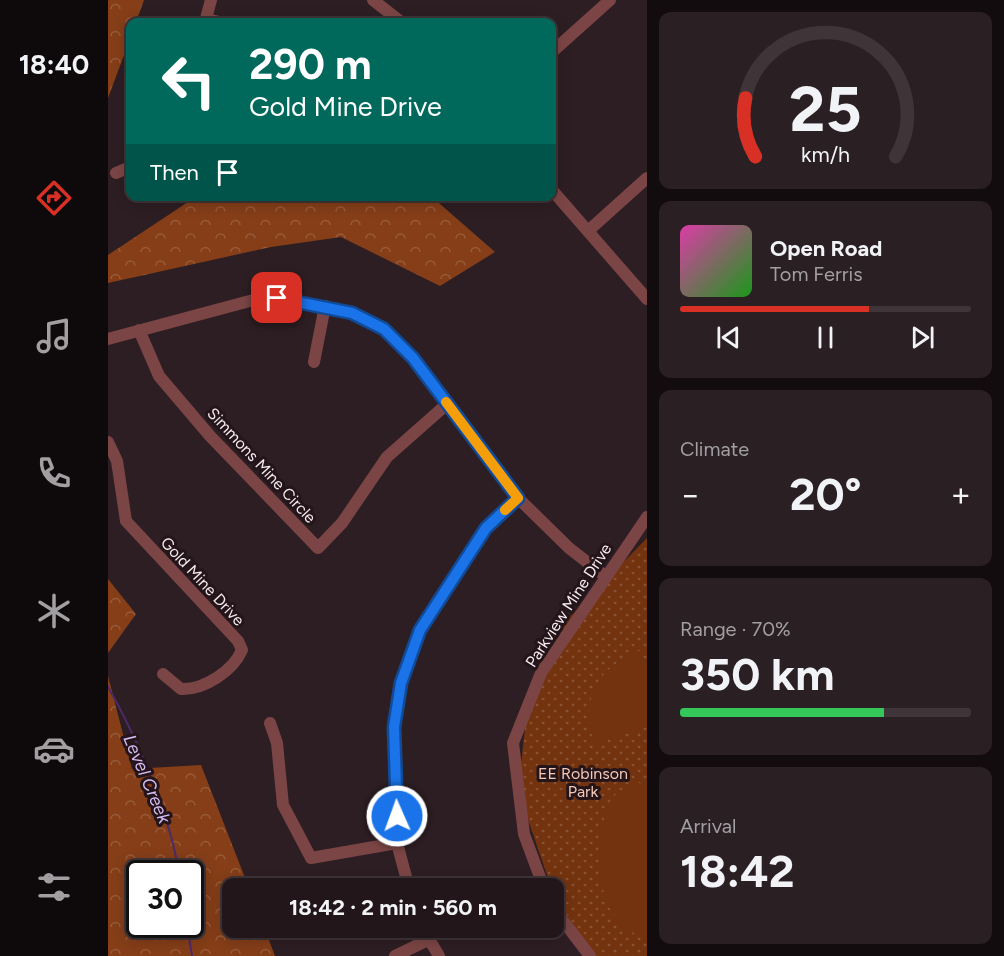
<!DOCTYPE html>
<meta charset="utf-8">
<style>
:root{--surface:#22161a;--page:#2a1f23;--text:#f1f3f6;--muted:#a29fa2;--line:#3f3539;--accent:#d93025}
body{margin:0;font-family:Figtree,sans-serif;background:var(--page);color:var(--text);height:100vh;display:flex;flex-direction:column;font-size:22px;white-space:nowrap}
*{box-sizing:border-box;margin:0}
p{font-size:20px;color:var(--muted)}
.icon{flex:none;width:33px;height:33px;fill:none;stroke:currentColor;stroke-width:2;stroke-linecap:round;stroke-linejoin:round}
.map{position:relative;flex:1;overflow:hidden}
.drawer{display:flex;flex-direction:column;gap:12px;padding:12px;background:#130c0e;width:357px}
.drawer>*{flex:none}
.top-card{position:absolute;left:18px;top:18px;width:430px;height:183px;border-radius:12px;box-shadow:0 3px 15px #0003,0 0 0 2px var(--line);background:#00695c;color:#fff;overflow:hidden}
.speed{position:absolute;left:18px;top:860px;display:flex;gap:12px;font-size:30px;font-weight:700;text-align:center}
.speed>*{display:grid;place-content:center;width:78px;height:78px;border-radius:50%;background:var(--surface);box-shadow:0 3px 15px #0003,0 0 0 2px var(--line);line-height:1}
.speed .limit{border:3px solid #111;border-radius:9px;background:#fff;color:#111}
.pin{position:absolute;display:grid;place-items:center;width:51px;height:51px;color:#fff;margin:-26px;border-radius:12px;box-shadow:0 3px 9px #0006}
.me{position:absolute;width:66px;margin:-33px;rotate:358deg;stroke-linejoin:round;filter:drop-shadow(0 0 4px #0008)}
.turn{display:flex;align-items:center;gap:21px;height:126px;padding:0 24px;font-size:27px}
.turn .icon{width:78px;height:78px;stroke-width:2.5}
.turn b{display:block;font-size:42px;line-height:51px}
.then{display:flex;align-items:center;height:57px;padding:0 24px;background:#0003;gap:12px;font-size:22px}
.big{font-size:45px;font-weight:700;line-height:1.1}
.drawer .widget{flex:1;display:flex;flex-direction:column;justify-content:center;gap:9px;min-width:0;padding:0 21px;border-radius:12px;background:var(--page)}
.drawer .dial{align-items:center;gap:0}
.dial svg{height:156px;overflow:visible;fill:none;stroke:var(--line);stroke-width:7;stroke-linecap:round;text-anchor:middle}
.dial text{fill:var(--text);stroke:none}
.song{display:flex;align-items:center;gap:18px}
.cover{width:72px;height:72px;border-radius:9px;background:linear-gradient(135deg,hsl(320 70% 55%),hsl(120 70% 35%))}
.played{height:6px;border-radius:3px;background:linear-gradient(90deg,var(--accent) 65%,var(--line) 65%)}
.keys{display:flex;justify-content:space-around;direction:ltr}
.heat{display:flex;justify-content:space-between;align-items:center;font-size:33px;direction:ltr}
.charge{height:9px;border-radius:4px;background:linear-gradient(90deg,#34c759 70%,var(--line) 0)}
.trip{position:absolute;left:114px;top:878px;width:342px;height:60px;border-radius:12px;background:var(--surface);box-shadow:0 3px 15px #0003,0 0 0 2px var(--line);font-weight:700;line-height:60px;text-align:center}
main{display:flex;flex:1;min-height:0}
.menu{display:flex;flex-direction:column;width:108px;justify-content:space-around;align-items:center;background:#0e090a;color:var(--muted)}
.menu .icon{width:42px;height:42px}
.menu .on{color:var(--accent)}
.menu b{font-size:27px;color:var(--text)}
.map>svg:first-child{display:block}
.forest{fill:url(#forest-crowns);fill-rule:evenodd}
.park{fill:url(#park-dots)}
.pitch{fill:#74330f}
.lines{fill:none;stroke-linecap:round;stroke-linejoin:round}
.stream{stroke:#4c2a6a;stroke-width:2}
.minor{stroke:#7c4545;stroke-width:12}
.route-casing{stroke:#114b97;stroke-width:15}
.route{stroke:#1a73e8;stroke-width:10}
.slow{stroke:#f59e0b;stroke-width:10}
.labels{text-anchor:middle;stroke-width:6;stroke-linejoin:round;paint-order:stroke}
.street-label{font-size:16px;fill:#f5eaee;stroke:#23151a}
.park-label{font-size:16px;fill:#f4c8b5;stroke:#23151a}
.water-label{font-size:18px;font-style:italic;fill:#d7bcf6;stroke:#23151a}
</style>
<main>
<nav class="menu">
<b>18:40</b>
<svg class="icon on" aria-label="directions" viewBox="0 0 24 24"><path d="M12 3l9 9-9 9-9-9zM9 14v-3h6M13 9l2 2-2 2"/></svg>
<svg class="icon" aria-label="music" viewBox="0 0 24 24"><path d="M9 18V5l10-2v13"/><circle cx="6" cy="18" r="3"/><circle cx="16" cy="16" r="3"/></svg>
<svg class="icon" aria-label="phone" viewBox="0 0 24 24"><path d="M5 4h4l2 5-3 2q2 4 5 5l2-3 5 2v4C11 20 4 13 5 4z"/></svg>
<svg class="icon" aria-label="climate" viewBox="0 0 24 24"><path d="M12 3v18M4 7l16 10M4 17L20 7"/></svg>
<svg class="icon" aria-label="car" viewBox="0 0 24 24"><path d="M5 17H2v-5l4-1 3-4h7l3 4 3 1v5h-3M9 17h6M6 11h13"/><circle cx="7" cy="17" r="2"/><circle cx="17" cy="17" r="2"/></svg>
<svg class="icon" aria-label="filters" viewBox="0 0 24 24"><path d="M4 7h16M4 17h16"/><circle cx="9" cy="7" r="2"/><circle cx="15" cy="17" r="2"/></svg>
</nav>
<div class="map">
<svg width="539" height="956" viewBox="0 0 539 956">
<defs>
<pattern id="forest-crowns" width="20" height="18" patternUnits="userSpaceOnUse" patternTransform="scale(1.5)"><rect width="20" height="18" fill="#853e18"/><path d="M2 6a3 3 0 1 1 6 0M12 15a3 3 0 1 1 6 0" fill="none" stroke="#975a3a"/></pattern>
<pattern id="park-dots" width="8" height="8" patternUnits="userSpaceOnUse" patternTransform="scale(1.5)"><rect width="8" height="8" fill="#74330f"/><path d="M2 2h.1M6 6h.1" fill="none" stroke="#885132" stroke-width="1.8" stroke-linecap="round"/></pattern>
</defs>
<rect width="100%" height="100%" fill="#2d1e23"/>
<path class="forest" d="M 0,0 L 36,0 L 28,22 L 22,22 L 22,39 L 0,98 Z
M 89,196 L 324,197 L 387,252 L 332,286 L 233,237 L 163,247 L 0,283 L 0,255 Z
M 0,579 L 28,614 L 0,653 Z
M 0,676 L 24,769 L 93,765 L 141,888 L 124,888 L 124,927 L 156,927 L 167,956 L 0,956 ZM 32,873 L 82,873 L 82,924 L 32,924 Z"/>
<path class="park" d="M 539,538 L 539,956 L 480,956 L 441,881 L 410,790 L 419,712 L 458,621 Z"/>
<path class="pitch" d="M 533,650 L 539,669 L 539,725 L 486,744 C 473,696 488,669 533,650 Z
M 529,781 L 539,789 L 539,941 C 525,933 512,926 504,912 C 487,888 487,815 509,793 C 515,788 523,785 529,781 Z"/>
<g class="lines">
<path class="stream" d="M 0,687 C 29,737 62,816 71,873
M 79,924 L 84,956"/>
<path class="minor" d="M 265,0 L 293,22
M 99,19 L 111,22
M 97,22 L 103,0
M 444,52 L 502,0
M 8,173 L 22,167
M 444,190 L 539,299
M 480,231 L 539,178
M 31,330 L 51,376 L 102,436 L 210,548 L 234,523 L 279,457 L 339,404
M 0,339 L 149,299 L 185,300 L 244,313 L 276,329 L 305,359 L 410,498 L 461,548 L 497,576
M 206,362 L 217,306
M 0,442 L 9,461 L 18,521 L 130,641 L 134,650 C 125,671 96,690 73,689 L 55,674
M 162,723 L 169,743 L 175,805 L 203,858 L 289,843
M 301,888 L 289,843 L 286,727 L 293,683 L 312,630 L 378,528 L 410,498
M 436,888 L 416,834 L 405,743 L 433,673 L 539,517
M 446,909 L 482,956
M 314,927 L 331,956
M 287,956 L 320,940"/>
</g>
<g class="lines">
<g class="route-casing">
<path id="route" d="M 169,298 L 244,313 L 276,329 L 305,358 L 410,498 L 378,528 L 312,630 L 293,683 L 286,727 L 289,816"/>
</g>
<use href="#route" class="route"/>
<path class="slow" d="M 338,402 L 410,498 L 397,510"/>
</g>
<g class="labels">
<g class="street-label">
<text transform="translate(154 465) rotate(47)" y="6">Simmons Mine Circle</text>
<text transform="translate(95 581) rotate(47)" y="6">Gold Mine Drive</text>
<text transform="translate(460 605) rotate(-57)" y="6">Parkview Mine Drive</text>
</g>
<g class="park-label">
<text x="475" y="779">EE Robinson<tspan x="475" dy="18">Park</tspan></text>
</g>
<g class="water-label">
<text transform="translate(39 779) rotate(67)" y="6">Level Creek</text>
</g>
</g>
</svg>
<div class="speed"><div class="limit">30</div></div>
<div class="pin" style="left:169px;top:298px;background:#d93025"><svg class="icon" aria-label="arrive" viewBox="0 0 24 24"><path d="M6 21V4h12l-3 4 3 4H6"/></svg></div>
<svg class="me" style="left:289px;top:816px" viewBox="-20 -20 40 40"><circle r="17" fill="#1a73e8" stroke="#fff" stroke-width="3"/><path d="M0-11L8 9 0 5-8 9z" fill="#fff"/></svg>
<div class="trip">18:42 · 2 min · 560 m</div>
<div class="top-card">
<div class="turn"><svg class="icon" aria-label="left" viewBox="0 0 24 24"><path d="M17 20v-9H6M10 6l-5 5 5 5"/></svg><div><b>290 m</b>Gold Mine Drive</div></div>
<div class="then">Then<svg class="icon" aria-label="arrive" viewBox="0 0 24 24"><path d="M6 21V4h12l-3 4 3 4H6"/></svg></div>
</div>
</div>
<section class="drawer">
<div class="widget dial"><svg viewBox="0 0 100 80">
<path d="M14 69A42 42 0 1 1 86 69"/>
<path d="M14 69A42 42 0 0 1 9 39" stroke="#d93025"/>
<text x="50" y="56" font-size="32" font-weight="700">25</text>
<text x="50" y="72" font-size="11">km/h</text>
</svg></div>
<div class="widget">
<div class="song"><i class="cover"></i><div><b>Open Road</b><p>Tom Ferris</p></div></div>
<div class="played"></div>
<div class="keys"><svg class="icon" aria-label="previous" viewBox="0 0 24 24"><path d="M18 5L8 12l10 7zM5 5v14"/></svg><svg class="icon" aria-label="pause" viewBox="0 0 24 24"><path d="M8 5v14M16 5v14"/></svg><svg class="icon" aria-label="next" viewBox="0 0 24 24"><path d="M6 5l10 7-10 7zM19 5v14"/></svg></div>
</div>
<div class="widget"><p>Climate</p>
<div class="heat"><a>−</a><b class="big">20°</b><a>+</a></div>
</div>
<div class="widget"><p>Range · 70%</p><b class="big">350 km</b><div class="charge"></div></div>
<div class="widget"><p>Arrival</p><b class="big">18:42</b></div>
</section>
</main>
